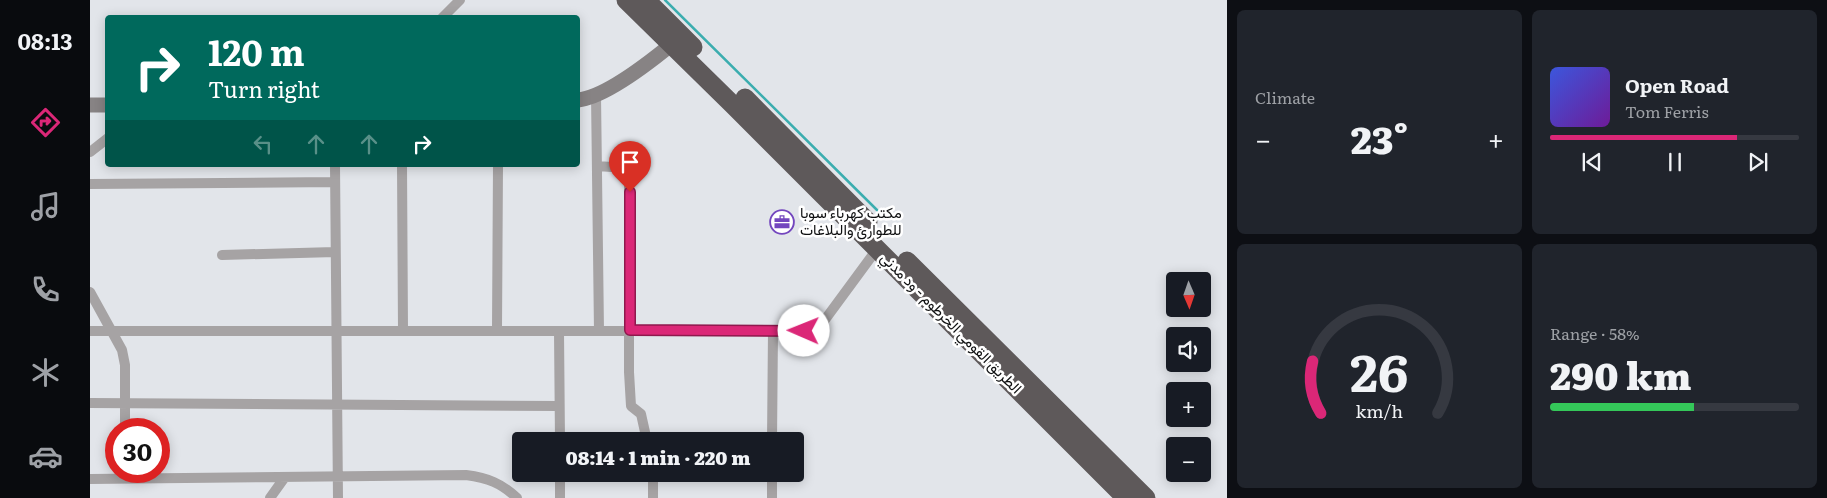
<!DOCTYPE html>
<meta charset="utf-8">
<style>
:root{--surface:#171b24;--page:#20242c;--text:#f1f3f6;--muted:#9ea1a6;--line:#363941;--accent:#db2777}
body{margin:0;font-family:Literata,Vazirmatn,serif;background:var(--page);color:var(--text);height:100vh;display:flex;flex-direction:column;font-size:19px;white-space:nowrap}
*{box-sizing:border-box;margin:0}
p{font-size:16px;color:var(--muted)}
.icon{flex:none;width:28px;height:28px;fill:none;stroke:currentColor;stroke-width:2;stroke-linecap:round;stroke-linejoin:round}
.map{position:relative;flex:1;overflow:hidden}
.side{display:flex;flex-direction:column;gap:10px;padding:10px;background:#0d0f14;width:600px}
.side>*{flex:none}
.hud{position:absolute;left:15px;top:15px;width:475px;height:152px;border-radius:5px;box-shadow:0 2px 12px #0003;background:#00695c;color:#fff;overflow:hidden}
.needle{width:32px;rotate:178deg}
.fabs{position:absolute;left:1076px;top:272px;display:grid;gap:10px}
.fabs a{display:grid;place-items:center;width:45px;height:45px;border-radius:5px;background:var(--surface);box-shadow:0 2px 12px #0003;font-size:25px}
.speed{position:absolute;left:15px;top:418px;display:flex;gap:10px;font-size:25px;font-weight:700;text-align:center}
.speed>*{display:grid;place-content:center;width:65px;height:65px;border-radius:50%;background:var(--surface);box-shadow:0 2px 12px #0003;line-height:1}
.speed .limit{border:8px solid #d22;background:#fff;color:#111}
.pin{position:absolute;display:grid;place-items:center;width:42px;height:42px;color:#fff;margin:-51px -21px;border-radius:50% 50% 50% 0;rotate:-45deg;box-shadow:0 0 5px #0007}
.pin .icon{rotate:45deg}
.me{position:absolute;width:55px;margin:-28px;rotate:271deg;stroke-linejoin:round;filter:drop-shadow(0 0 4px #0008)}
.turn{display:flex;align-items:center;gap:18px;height:105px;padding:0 20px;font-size:22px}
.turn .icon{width:65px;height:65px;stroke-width:2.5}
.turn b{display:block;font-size:35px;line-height:42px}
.lanes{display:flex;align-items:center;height:48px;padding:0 20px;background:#0003;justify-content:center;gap:25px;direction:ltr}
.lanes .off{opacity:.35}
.big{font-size:38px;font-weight:800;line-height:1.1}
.side .card{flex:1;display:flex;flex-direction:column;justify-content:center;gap:8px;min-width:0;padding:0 18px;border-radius:8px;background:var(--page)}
.side .dial{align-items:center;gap:0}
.dial svg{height:130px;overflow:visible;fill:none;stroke:var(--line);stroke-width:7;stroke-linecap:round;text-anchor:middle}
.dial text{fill:var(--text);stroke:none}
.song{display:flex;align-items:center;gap:15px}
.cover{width:60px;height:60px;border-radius:8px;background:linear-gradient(135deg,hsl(230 70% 55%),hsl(280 70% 35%))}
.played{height:5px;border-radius:2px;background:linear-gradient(90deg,var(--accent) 75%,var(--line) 75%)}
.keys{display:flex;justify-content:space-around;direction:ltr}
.heat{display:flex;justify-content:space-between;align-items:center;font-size:28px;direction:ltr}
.charge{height:8px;border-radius:4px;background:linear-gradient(90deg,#34c759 58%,var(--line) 0)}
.side .tiles{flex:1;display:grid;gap:10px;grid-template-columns:repeat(2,1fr)}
.trip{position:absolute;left:422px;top:432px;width:292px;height:50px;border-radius:5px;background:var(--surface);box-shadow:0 2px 12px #0003;font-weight:800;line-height:50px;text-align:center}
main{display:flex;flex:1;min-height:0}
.menu{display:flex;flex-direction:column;width:90px;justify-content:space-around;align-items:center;background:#090b0e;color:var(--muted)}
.menu .icon{width:35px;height:35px}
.menu .current{color:var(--accent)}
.menu b{font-size:22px;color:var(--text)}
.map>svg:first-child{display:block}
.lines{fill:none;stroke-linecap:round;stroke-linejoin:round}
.stream{stroke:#3badaf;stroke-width:2.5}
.street{stroke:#a6a3a4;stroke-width:10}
.secondary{stroke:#878384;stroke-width:15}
.highway{stroke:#5e595a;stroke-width:19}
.route-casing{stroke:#8e194d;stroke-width:12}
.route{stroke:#db2777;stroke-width:9}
.labels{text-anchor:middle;stroke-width:5;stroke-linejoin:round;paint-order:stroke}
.poi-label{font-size:15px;fill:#0e0f10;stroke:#fff;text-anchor:start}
.street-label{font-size:15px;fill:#0e0f10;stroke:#fff}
</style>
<main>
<nav class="menu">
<b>08:13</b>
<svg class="icon current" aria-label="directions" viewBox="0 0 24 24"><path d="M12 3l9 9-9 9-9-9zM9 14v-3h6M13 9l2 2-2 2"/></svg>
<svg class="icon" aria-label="music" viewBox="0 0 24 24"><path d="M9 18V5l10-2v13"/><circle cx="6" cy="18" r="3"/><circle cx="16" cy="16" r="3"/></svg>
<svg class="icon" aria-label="phone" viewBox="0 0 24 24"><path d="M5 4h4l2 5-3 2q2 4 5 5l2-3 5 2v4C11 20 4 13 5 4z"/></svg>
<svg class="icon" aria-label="climate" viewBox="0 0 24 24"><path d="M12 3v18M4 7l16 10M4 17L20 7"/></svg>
<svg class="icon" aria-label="car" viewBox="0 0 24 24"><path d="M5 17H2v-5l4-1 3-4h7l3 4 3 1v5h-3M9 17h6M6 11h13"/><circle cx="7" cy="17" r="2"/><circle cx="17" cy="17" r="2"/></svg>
</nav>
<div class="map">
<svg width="1137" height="498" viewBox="0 0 1137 498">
<rect width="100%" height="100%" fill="#e2e5ea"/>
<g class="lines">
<path class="stream" d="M 575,0 L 788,211"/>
<path class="street" d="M 352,18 L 370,0
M 506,95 L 509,331
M 0,152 L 18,138
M 245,165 L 248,498
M 312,165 L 313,330
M 507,166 L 536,168 L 539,173 L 539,372 L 541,406 L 551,414 L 557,441
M 0,184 L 245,182
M 132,255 L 245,252
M 0,292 L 32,350 L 35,365 L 35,429
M 407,330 L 408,165
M 0,331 L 714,331 L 726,328 L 734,321 L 787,249
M 469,332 L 470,441
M 0,403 L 469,406
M 682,441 L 683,330
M 470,474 L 470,498
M 563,474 L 563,498
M 0,479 L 376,475 C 398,478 411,483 427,498
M 180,498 L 195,477
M 682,498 L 682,474"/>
<path class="secondary" d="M 488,100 C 516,97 560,62 582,44
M 0,105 L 18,105"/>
<path class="highway" d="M 536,0 L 643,105 L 1036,498
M 556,0 L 603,47
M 655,98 L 778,222
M 817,261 L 1056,498"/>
</g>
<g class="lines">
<g class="route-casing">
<path id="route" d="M 540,192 L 540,330 L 714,331"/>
</g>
<use href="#route" class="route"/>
</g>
<defs>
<g id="office-ring" transform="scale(1.25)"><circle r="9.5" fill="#fff" stroke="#7346be" stroke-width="1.5"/><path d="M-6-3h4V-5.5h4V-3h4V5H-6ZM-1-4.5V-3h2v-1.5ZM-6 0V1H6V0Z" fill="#7346be"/></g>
</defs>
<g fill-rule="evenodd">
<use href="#office-ring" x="692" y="222"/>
</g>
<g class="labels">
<g class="poi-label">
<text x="710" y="218">مكتب كهرباء سوبا<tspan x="710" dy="17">للطوارئ والبلاغات</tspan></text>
</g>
<g class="street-label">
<text transform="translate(861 323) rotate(45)" y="5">الطريق القومي الخرطوم - ود مدني</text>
</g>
</g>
</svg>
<div class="fabs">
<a><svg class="needle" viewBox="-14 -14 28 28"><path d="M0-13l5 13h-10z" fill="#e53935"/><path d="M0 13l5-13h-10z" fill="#9ea1a6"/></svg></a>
<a><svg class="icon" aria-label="sound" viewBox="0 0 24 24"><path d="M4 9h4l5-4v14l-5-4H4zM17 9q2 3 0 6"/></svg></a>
<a>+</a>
<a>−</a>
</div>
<div class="speed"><div class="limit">30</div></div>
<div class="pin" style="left:540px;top:192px;background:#d93025"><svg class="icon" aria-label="arrive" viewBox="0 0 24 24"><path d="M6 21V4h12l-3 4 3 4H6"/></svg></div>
<svg class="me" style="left:714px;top:331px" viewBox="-20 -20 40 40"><circle r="19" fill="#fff"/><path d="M0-13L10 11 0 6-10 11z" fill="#db2777"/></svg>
<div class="trip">08:14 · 1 min · 220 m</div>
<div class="hud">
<div class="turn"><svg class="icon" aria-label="right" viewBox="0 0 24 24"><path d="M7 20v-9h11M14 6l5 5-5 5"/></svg><div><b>120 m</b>Turn right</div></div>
<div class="lanes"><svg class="icon off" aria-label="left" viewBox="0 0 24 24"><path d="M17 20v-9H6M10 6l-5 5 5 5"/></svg><svg class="icon off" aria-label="ahead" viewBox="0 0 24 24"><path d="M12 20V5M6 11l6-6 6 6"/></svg><svg class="icon off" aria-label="ahead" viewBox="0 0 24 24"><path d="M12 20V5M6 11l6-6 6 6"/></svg><svg class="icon" aria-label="right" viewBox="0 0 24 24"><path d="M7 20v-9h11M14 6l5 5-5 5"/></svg></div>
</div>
</div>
<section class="side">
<div class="tiles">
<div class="card"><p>Climate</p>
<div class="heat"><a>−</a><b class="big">23°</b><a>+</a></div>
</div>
<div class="card">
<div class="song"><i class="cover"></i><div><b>Open Road</b><p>Tom Ferris</p></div></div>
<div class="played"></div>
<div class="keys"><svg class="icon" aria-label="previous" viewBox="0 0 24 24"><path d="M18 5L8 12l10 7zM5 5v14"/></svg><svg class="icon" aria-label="pause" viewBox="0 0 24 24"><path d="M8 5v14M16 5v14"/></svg><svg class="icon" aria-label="next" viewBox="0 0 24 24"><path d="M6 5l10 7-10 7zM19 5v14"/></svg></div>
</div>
<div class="card dial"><svg viewBox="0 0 100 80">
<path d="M14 69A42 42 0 1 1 86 69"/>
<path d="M14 69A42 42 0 0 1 9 37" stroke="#db2777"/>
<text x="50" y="56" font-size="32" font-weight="700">26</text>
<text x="50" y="72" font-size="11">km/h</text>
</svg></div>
<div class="card"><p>Range · 58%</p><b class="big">290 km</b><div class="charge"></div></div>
</div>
</section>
</main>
